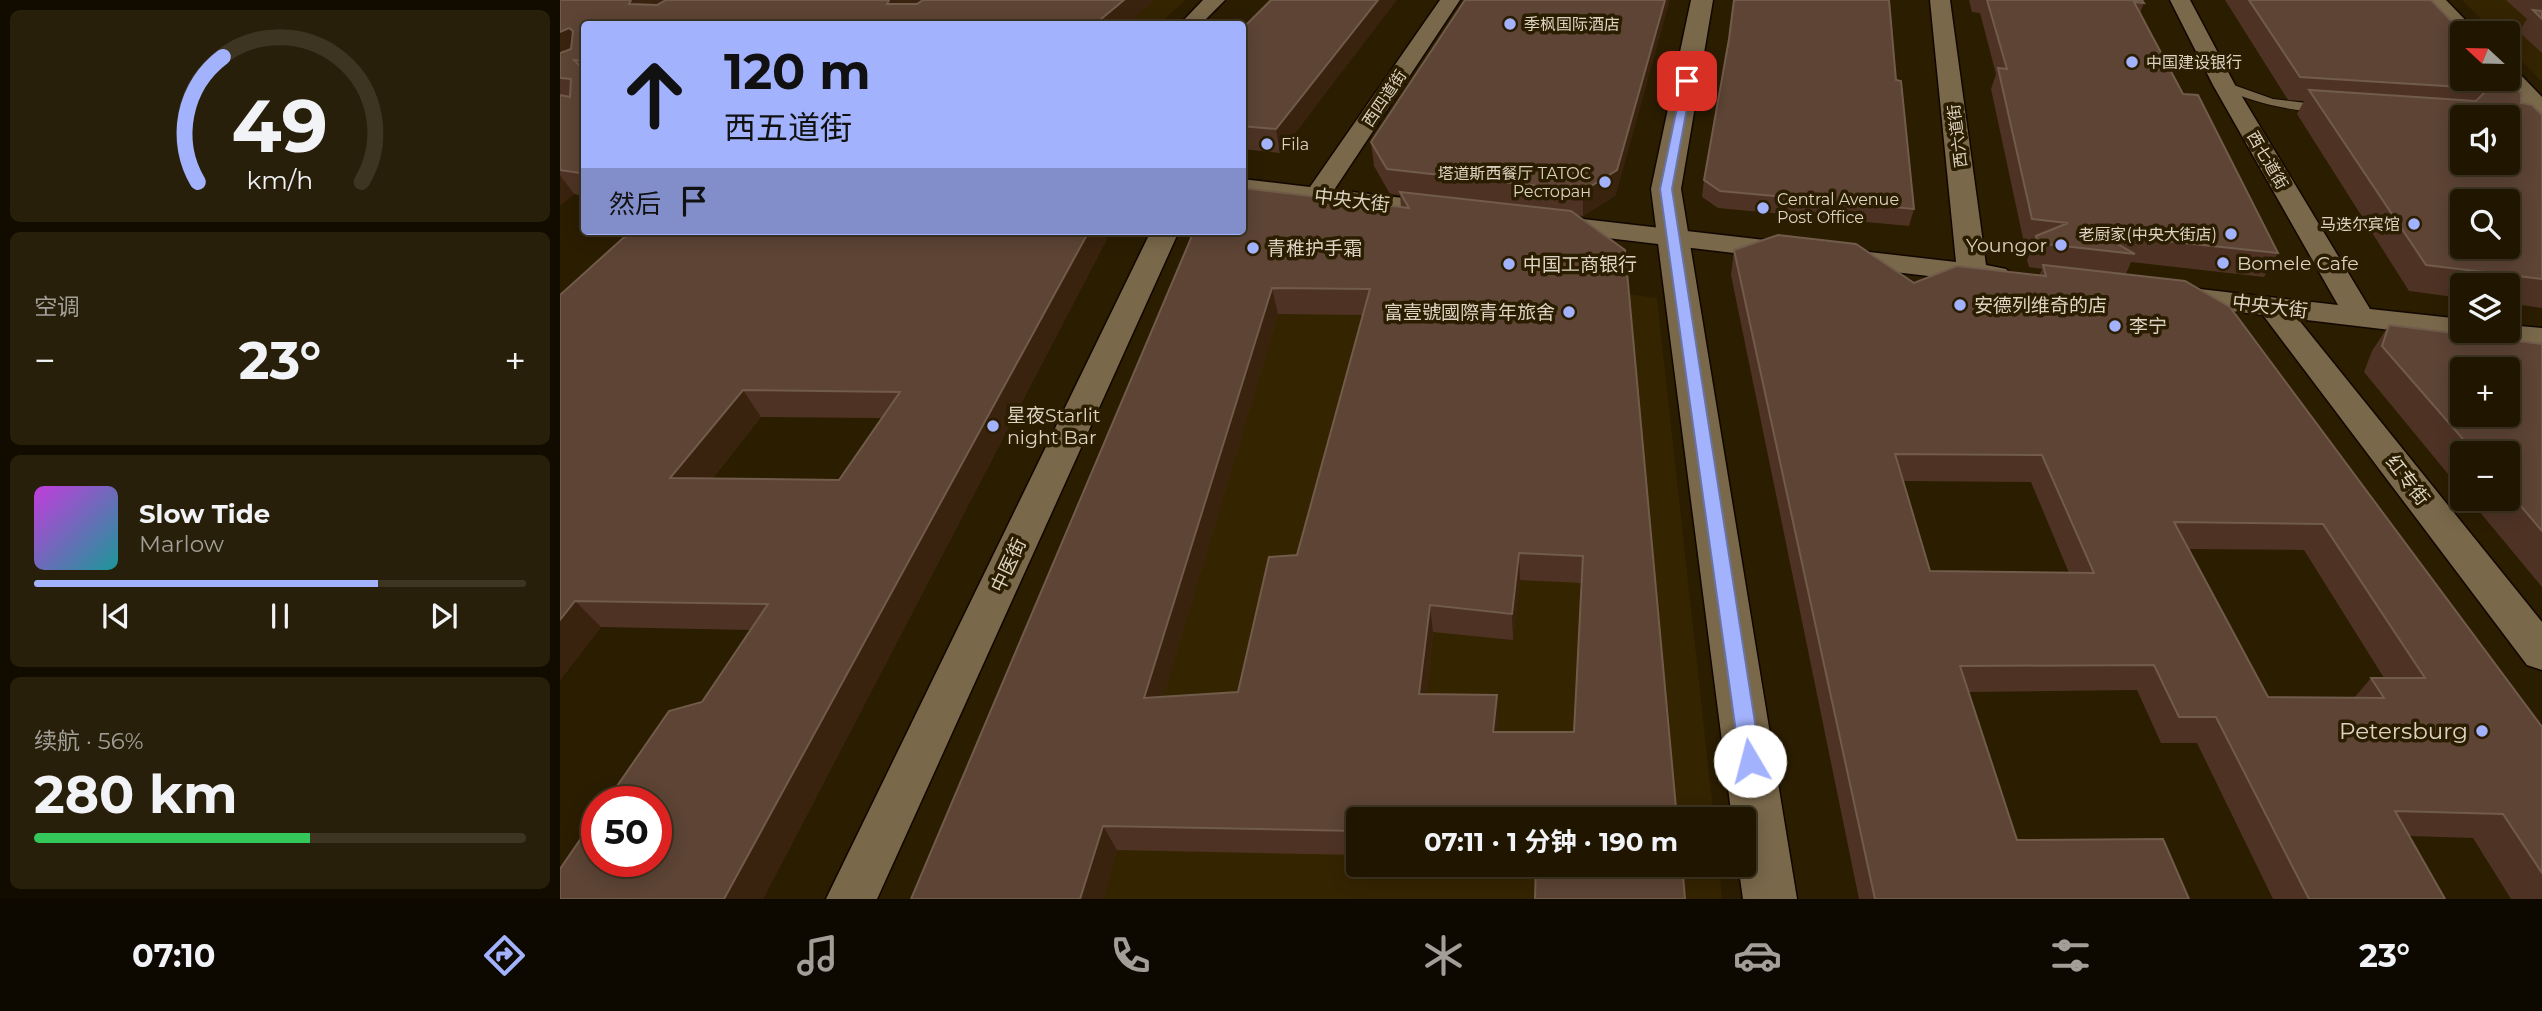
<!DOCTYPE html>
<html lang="zh">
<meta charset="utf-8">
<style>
:root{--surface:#201600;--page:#281f0a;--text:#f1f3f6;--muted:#a29f99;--line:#3d3522;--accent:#a3b2fd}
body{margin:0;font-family:Montserrat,"Noto Sans SC",sans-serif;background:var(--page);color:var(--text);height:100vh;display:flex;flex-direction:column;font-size:26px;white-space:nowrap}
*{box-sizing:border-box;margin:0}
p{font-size:23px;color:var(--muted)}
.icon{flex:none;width:38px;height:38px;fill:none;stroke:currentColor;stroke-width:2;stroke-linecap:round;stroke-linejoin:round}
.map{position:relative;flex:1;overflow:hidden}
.sheet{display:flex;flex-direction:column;gap:10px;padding:10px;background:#120c00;width:560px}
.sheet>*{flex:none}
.hud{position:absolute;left:21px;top:21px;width:665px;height:214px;border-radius:7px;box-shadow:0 4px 18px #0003,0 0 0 2px var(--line);background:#a3b2fd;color:#111;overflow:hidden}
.needle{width:46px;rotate:292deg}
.tools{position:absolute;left:1890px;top:21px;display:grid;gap:14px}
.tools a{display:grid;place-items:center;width:70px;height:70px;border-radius:7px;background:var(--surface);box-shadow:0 4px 18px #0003,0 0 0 2px var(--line);font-size:35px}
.speed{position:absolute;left:21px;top:786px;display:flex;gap:14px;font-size:35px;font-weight:700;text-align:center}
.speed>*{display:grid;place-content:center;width:91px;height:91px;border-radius:50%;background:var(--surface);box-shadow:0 4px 18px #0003,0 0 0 2px var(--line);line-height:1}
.speed .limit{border:10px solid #d22;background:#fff;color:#111}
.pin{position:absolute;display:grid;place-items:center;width:60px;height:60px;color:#fff;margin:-30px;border-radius:14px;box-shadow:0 4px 10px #0006}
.me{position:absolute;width:77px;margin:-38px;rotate:352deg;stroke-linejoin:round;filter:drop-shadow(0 0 5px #0008)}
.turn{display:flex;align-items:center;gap:24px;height:147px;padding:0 28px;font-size:32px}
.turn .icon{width:91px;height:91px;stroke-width:2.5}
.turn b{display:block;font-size:49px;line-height:60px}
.then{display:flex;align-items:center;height:66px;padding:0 28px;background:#0003;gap:14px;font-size:26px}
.big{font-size:52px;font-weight:700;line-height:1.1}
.sheet .tile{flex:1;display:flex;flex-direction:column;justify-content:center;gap:10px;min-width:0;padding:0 24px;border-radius:10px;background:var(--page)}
.sheet .dial{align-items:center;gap:0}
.dial svg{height:182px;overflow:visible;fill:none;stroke:var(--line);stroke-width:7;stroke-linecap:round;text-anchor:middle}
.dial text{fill:var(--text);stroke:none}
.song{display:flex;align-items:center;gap:21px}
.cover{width:84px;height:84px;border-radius:10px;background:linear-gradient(135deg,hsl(290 70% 55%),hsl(180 70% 35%))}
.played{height:7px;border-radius:4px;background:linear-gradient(90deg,var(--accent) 70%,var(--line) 70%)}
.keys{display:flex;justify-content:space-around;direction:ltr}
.heat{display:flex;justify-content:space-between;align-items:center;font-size:38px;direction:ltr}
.charge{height:10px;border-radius:5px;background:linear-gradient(90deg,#34c759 56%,var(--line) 0)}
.trip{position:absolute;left:786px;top:807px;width:410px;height:70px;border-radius:7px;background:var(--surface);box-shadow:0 4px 18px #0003,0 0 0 2px var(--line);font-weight:700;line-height:70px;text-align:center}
.tabs{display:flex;height:112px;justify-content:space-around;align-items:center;background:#0d0900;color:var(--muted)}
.tabs .icon{width:49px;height:49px}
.tabs .on{color:var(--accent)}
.tabs b{font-size:32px;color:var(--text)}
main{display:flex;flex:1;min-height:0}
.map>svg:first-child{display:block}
.built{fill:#352400}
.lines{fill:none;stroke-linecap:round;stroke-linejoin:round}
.lane-casing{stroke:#110700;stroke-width:2}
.street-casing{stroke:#110700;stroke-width:3}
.secondary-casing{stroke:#110700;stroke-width:3}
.lane{fill:#79684a;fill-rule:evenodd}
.street{fill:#79684a;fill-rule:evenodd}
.secondary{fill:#79684a;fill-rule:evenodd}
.wall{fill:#4e3324;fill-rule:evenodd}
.shaded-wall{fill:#39230e}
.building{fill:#5d4435;stroke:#715b4b;stroke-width:2;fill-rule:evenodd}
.route{fill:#a3b2fd;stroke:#6a74a4;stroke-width:2}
.poi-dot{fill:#a3b2fd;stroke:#2b1d00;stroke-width:2.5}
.labels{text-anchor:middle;stroke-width:7;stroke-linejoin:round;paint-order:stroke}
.far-poi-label{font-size:16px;fill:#dcd3c2;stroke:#2b1d00;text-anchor:start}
.far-street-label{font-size:16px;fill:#dcd3c2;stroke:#2b1d00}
.street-label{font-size:19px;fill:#dcd3c2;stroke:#2b1d00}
.poi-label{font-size:19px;fill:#dcd3c2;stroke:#2b1d00;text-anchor:start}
.near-poi-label{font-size:23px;fill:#dcd3c2;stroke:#2b1d00;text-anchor:end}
</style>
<main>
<section class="sheet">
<div class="tile dial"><svg viewBox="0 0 100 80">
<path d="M14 69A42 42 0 1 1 86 69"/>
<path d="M14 69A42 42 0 0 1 25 14" stroke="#a3b2fd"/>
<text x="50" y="56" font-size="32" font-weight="700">49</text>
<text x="50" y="72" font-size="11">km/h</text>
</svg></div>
<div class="tile"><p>空调</p>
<div class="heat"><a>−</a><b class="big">23°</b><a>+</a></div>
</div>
<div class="tile">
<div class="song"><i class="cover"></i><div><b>Slow Tide</b><p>Marlow</p></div></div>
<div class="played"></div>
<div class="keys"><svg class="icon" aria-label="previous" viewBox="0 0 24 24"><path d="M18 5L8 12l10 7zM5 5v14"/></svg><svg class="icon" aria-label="pause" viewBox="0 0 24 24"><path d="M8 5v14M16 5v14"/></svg><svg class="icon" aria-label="next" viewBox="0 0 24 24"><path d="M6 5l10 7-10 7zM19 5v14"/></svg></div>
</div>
<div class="tile"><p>续航 · 56%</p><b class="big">280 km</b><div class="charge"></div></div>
</section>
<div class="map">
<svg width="1982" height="899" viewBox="0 0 1982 899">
<rect width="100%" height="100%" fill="#2b1d00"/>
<path class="built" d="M 438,0 L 626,0 L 599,24 L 404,24 Z
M 1902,0 L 1982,0 L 1982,82 L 1948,47 L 1948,33 L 1935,33 Z
M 679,242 L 1097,298 L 1154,819 L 798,819 L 798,864 L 1159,865 L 1162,899 L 414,899 Z"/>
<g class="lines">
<g class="lane-casing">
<path id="lane" d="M 1660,83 L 1668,83 L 1713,99 L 1763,105 L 1769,109 L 1763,113 C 1727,110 1693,103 1660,87 Z"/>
</g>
<g class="street-casing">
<path id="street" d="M 643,0 L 665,0 L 641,24 L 620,24 Z
M 880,0 L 900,0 L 774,190 L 887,203 L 897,205 L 901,211 L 897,217 L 887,219 L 682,195 L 682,179 L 750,187 Z
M 1370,0 L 1390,0 L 1426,265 L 1446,269 L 1451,275 L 1446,281 L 1436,284 L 988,231 L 978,229 L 974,223 L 978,217 L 988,215 L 1396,262 Z
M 1610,0 L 1630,0 L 1675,85 L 1810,309 L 1902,319 L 1902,331 L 1948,331 L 1948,325 L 1982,328 L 1982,348 L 1738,319 L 1982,622 L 1982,670 L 1967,665 L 1703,315 L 1614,304 L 1603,301 L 1599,295 L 1603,289 L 1614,286 L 1778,305 L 1653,85 Z
M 1865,0 L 1886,0 L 1918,33 L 1902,33 L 1902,38 L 1899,38 Z
M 1948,68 L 1956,70 L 1982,97 L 1982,118 L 1974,116 L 1939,79 L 1948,79 Z
M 591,231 L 619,231 L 317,899 L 266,899 Z"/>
</g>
<g class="secondary-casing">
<path id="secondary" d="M 1131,0 L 1153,0 L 1121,189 L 1237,899 L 1183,899 L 1178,864 L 1183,864 L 1183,819 L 1172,819 L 1091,189 Z"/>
</g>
<use href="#lane" class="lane"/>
<use href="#street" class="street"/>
<use href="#secondary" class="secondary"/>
</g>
<path class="wall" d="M 0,0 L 594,0 L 566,24 L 24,24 L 24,196 L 14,194 L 0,205 Z
M 1409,0 L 1582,0 L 1584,3 L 1580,13 L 1623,94 L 1718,253 L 1704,277 L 1571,262 L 1566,274 L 1982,727 L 1982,899 L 1951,899 L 1913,838 L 1849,836 L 1885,899 L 1713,899 L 1637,743 L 1601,743 L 1577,690 L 1408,692 L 1457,840 L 1629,899 L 1299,899 L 1171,275 L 1174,250 L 1354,283 L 1479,276 L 1482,269 L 1469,267 L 1467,260 L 1473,244 L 1464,243 L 1431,89 L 1436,74 L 1420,13 L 1412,12 ZM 1343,481 L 1471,482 L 1509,573 L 1370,571 ZM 1629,549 L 1744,550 L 1824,678 L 1811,678 L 1794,698 L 1708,697 Z
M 1665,0 L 1871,0 L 1961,103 L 1982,115 L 1982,308 L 1948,303 L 1948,285 L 1902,285 L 1902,298 L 1849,291 L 1737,114 L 1744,101 L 1728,100 Z
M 1946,0 L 1982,0 L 1982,53 L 1959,32 L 1967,19 Z
M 682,29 L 752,111 L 720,153 L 682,149 Z
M 1336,80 L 1354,209 L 1349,226 L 1158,208 L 1142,197 L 1144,180 Z
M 811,142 L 1056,195 L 1023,216 L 1016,215 L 1117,819 L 798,819 L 798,855 L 557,850 L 543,899 L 351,899 L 634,231 L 841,207 L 840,195 L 830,194 L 814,166 ZM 718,314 L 803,315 L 737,555 L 678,692 L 603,696 ZM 960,580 L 1021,583 L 1014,732 L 937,732 L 939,720 L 866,694 L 873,632 L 953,640 Z
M 71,231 L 551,231 L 203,899 L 142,702 L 191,630 L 41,627 L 0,680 L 0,295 ZM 201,417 L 322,418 L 279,480 L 152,479 Z
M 1829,325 L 1982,344 L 1982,587 L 1909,499 L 1948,499 L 1948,453 L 1902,453 L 1902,491 L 1804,372 L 1812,351 Z"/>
<path class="shaded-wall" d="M 71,0 L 118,0 L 85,18 L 69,4 Z
M 329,0 L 368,0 L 340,17 L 327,4 Z
M 564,0 L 594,0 L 566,24 L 535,24 Z
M 818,0 L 837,0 L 720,153 L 716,129 Z
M 1105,0 L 1110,0 L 1056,195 L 1023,216 L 1023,191 Z
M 9,28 L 23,51 L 0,61 L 0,32 Z
M 24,169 L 24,179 L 20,173 Z
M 0,175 L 14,194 L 0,205 Z
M 529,231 L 551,231 L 203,899 L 164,899 Z
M 712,288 L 718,314 L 595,723 L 584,698 Z
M 183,390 L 201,417 L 131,505 L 110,478 Z
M 959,553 L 960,580 L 953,640 L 952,614 Z
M 15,601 L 41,627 L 0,680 L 0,620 Z
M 870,605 L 873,632 L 863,720 L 859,694 Z
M 937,695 L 939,720 L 935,757 L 933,732 Z
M 543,826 L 557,850 L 543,899 L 520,899 Z"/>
<path class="building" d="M 0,0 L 71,0 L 69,4 L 97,5 L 106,0 L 329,0 L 327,4 L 357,4 L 363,0 L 564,0 L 535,24 L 24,24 L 24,61 L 14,60 L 24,70 L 24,169 L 20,173 L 0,170 L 0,95 L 10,97 L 11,79 L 0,78 L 0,53 L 11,49 L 13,31 L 9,28 L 0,32 Z
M 711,0 L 818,0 L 716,129 L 682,126 L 682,29 Z
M 905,0 L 1105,0 L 1057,170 L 1023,191 L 827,169 L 811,142 Z
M 1174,0 L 1329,0 L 1336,80 L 1341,81 L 1354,209 L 1160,191 L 1144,180 L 1169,39 Z
M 1427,0 L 1582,0 L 1584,3 L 1574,2 L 1623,94 L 1638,95 L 1718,253 L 1540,234 L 1575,254 L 1477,243 L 1476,236 L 1508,223 L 1472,219 L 1438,68 L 1447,69 Z
M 1689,0 L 1871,0 L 1903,33 L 1902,79 L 1947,79 L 1961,93 L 1961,103 L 1972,105 L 1982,115 L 1982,279 L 1866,265 L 1749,90 L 1916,101 L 1924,93 L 1917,88 L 1740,77 ZM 1902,117 L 1948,117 L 1948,163 L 1902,163 ZM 1902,201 L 1948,201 L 1948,247 L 1902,247 Z
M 1973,10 L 1982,11 L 1982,19 Z
M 682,188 L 849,208 L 840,192 L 1011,211 L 1065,250 L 1117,819 L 798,819 L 798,831 L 543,826 L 520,899 L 351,899 L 634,231 L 682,231 ZM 712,288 L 810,289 L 737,555 L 709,557 L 678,692 L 584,698 ZM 959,553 L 1023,556 L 1014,732 L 933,732 L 937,695 L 859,694 L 870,605 L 952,614 Z
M 71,231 L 529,231 L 164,899 L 0,899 L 0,869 L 37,815 L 37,861 L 96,861 L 96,802 L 46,802 L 109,711 L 142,702 L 208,604 L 15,601 L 0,620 L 0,295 ZM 183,390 L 340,392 L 279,480 L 110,478 Z
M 1218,235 L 1296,244 L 1354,283 L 1397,266 L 1486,276 L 1483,265 L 1625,281 L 1670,307 L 1982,727 L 1982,873 L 1943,814 L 1835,811 L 1885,899 L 1749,899 L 1656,717 L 1619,717 L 1594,665 L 1400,666 L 1457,840 L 1603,839 L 1629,899 L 1315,899 L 1174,250 ZM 1335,454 L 1482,455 L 1534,573 L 1370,571 ZM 1614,522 L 1763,524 L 1865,678 L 1811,678 L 1824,698 L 1708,697 Z
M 1829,325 L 1982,344 L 1982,531 L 1948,491 L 1948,453 L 1915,453 L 1822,346 ZM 1902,369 L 1948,369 L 1948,415 L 1902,415 Z
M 976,864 L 1122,864 L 1125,899 L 975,899 Z"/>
<path class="route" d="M 1123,79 L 1132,81 L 1112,189 L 1201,761 L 1198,768 L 1190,770 L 1183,768 L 1180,761 L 1100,189 Z"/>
<g class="poi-dot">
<circle cx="950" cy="24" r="7"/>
<circle cx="1572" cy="62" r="7"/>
<circle cx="707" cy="144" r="7"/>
<circle cx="1045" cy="182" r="7"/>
<circle cx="1203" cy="208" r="7"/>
<circle cx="1854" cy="224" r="7"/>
<circle cx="1671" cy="234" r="7"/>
<circle cx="1501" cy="245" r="7"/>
<circle cx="693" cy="248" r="7"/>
<circle cx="1663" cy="263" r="7"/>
<circle cx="949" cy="264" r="7"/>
<circle cx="1400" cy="305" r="7"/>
<circle cx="1009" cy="312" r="7"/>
<circle cx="1555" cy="326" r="7"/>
<circle cx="433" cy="426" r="7"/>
<circle cx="1922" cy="731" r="7"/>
</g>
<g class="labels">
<g class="far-poi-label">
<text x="964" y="30">季枫国际酒店</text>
<text x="1586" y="68">中国建设银行</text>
<text x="721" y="150">Fila</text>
<text x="1031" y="179" text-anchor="end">塔道斯西餐厅 TATOC<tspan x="1031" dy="18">Ресторан</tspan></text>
<text x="1217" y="205">Central Avenue<tspan x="1217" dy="18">Post Office</tspan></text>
<text x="1840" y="230" text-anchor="end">马迭尔宾馆</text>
<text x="1657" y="240" text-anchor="end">老厨家(中央大街店)</text>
</g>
<g class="far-street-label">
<text transform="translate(824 98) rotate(-56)" y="6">西四道街</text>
<text transform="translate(1397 136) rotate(-97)" y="6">西六道街</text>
<text transform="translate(1708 160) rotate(60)" y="6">西七道街</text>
</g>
<g class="street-label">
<text transform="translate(792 200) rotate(7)" y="7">中央大街</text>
<text transform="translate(1710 306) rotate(7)" y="7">中央大街</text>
<text transform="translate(1848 480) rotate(52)" y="7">红专街</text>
<text transform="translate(448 565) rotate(-65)" y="7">中医街</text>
</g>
<g class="poi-label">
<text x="1487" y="252" text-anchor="end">Youngor</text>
<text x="707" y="255">青稚护手霜</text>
<text x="1677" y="270">Bomele Cafe</text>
<text x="963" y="271">中国工商银行</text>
<text x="1414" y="312">安德列维奇的店</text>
<text x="995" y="319" text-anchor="end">富壹號國際青年旅舍</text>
<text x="1569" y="333">李宁</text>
<text x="447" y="422">星夜Starlit<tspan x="447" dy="22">night Bar</tspan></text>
</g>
<g class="near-poi-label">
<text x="1908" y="739">Petersburg</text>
</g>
</g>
</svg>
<div class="tools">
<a><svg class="needle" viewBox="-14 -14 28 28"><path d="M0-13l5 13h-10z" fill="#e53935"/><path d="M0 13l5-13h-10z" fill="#a29f99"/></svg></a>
<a><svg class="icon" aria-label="sound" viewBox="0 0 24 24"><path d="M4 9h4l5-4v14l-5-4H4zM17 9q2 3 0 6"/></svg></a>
<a><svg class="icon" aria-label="search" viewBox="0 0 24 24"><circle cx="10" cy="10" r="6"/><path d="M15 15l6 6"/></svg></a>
<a><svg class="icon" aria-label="layers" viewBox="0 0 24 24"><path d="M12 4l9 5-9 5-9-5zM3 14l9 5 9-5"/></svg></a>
<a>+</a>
<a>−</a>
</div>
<div class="speed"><div class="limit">50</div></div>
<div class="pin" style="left:1127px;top:81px;background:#d93025"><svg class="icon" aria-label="arrive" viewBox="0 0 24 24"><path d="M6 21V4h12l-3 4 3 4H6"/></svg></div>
<svg class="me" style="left:1190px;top:761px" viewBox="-20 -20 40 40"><circle r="19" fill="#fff"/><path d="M0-13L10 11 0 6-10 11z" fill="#a3b2fd"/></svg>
<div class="trip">07:11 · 1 分钟 · 190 m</div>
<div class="hud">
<div class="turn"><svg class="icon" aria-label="ahead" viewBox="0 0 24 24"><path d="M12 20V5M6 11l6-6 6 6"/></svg><div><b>120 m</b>西五道街</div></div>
<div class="then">然后<svg class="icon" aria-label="arrive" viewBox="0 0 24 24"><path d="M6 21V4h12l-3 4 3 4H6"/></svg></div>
</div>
</div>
</main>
<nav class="tabs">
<b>07:10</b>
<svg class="icon on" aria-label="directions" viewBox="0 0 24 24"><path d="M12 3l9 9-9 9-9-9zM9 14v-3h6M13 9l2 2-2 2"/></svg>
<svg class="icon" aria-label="music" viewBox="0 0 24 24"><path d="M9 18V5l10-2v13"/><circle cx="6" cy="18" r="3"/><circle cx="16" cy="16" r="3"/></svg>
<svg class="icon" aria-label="phone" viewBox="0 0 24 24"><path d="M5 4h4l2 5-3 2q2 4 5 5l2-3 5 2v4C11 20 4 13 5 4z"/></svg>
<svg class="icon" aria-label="climate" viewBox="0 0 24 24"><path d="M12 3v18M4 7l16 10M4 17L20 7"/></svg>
<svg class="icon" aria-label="car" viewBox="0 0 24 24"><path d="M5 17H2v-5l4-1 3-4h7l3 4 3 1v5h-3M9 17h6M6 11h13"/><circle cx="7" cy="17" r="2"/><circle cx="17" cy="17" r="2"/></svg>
<svg class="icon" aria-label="filters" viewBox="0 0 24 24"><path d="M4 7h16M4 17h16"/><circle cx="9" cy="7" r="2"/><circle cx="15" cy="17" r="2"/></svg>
<b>23°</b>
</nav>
